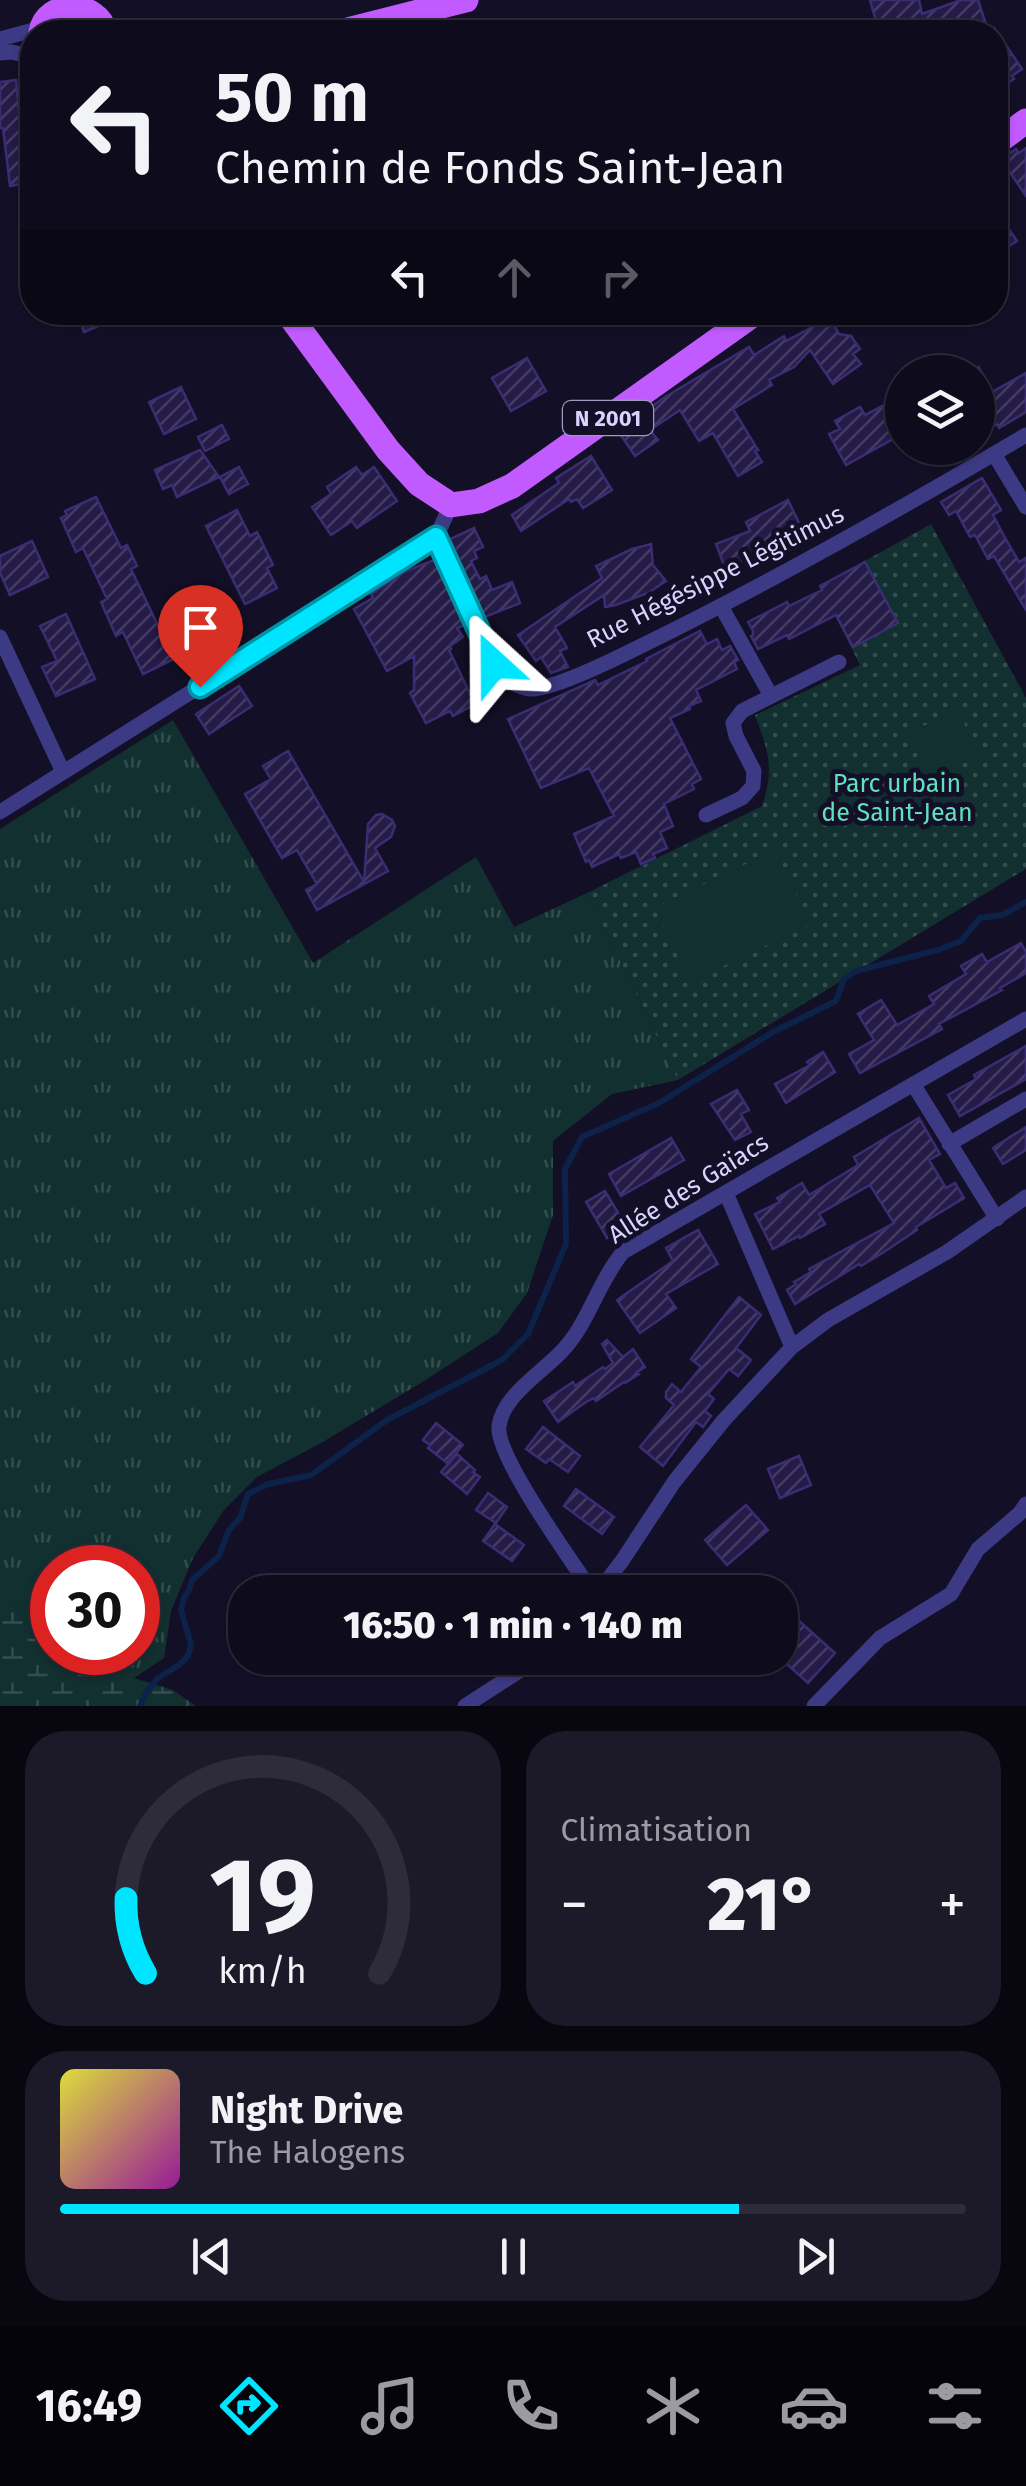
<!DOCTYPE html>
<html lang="fr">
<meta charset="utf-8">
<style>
:root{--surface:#0e0b1c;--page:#1c1929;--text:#f1f3f6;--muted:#9b9ba3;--line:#2e2b3b;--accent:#00e5ff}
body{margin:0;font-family:"Fira Sans",sans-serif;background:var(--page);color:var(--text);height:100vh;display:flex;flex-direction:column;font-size:38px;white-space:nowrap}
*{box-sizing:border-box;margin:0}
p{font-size:32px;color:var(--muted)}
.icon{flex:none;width:55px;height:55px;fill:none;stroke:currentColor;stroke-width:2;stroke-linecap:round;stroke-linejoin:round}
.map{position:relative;height:1706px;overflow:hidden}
.panel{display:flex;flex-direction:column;gap:25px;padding:25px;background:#08060f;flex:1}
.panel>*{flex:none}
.banner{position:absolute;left:20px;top:20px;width:988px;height:305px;border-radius:40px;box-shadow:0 2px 8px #0004,0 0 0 2px var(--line);background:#0e0b1c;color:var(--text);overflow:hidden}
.buttons{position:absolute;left:885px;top:355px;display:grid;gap:20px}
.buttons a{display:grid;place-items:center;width:110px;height:110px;border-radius:50%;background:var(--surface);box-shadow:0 2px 8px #0004,0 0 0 2px var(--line);font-size:50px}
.speed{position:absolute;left:30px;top:1545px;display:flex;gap:20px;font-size:50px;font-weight:700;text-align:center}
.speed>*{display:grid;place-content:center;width:130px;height:130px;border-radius:50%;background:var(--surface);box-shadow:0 2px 8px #0004,0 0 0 2px var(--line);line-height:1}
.speed .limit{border:15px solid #d22;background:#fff;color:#111}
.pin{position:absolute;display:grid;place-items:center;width:85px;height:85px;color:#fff;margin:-102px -42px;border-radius:50% 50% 50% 0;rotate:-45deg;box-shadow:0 0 10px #0007}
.pin .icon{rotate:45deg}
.me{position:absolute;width:110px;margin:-55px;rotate:336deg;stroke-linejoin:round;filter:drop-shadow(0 0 8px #0008)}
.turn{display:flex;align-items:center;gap:35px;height:210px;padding:0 30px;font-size:45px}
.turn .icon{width:130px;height:130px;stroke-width:2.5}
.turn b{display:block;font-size:70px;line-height:85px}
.lanes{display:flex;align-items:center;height:95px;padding:0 30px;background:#0003;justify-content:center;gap:50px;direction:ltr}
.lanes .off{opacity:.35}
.big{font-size:75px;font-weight:800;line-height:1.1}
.panel .card{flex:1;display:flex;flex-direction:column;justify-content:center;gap:15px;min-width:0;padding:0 35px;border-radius:40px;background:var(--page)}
.panel .dial{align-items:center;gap:0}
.dial svg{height:260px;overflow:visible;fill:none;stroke:var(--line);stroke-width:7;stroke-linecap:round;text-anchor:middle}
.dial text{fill:var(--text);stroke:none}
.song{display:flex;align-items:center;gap:30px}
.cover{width:120px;height:120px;border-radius:15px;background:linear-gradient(135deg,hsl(60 70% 55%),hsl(300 70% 35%))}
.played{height:10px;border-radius:5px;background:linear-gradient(90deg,var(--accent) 75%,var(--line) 75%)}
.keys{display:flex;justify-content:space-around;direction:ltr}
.heat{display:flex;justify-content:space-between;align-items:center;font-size:55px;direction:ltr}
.panel .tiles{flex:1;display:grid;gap:25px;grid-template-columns:1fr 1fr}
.card:last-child{grid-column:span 2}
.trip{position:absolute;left:228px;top:1575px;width:570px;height:100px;border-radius:40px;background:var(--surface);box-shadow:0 2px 8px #0004,0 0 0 2px var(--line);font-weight:800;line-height:100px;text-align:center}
.tab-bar{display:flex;height:160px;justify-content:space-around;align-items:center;background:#06040b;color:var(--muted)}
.tab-bar .icon{width:70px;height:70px}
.tab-bar .on{color:var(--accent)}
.tab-bar b{font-size:45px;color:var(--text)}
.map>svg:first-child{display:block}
.grass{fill:url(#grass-tufts)}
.wetland{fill:url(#wetland-marsh)}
.park{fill:url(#park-dots)}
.pitch{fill:#12302f}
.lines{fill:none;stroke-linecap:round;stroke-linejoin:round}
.stream{stroke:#0c2248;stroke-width:6}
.building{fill:url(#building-hatch);stroke:#3b2d73;stroke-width:2.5}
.street{stroke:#3d3a85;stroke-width:15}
.primary{stroke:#c25bff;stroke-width:25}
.route-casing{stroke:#0095a6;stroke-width:25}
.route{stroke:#00e5ff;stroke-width:18}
.labels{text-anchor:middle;stroke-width:10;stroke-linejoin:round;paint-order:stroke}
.shield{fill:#130f26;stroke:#9e99be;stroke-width:2.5}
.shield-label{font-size:22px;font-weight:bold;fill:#d9d4ff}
.street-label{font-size:25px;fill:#d9d4ff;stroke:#130f26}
.park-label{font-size:25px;fill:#5fe0c0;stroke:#130f26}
</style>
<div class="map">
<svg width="1026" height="1706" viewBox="0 0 1026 1706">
<defs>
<pattern id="grass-tufts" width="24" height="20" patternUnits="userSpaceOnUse" patternTransform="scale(2.5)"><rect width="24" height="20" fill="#12302f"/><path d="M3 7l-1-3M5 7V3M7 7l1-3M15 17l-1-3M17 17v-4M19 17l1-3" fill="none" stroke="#344d4e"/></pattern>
<pattern id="wetland-marsh" width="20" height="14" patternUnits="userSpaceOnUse" patternTransform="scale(2.5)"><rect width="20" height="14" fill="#12302f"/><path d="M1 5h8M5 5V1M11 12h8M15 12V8" fill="none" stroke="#344d4e"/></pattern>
<pattern id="park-dots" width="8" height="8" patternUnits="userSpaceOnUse" patternTransform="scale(2.5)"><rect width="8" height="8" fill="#12302f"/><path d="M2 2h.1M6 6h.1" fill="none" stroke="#344d4e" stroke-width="1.8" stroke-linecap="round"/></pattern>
<pattern id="building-hatch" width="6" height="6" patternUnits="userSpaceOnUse" patternTransform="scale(2.5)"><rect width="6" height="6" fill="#241b47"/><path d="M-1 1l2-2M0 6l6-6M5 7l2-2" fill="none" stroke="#433b63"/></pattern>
</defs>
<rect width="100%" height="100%" fill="#130f26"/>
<path class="grass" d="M 173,720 L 313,963 L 476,857 L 514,927 L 587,893 L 678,1080 L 612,1094 L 553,1141 L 553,1215 L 527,1293 L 498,1333 L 424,1381 L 321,1443 L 257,1477 L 224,1510 L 193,1558 L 171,1611 L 164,1658 L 134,1678 L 101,1668 L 87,1653 L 138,1652 L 138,1568 L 52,1568 L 52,1616 L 0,1599 L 0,829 Z"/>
<path class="wetland" d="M 0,1599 L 52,1616 L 52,1652 L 87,1653 L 101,1668 L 173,1690 L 196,1706 L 0,1706 Z"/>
<path class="park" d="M 931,524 L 1026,698 L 1026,869 L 678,1080 L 587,893 L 762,806 C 775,768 768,751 755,715 L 860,665 L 820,586 Z"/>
<path class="pitch" d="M 958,710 L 979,756 L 929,779 L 908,733 Z
M 775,850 L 811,924 L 690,982 L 655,908 Z"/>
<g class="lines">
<path class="stream" d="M 140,1706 L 148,1690 L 158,1678 L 179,1665 L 188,1656 L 191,1645 L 181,1610 L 184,1598 L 189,1590 L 192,1580 L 219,1556 L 229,1530 L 240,1518 L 248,1494 L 268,1484 L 311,1475 L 387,1420 L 502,1360 L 528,1334 L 566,1244 L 565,1169 L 582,1137 L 659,1103 L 773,1032 L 836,1001 L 844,979 L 856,971 L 938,950 L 961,941 L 980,918 L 1002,915 L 1026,902"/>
</g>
<path class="building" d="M 870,0 L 919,0 L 922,14 L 961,0 L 978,0 L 985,21 L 952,32 L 879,32 Z
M 995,29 L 1022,69 L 1012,76 L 1014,79 L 995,91 Z
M 16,80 L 23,154 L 32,153 L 32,182 L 10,186 L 3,128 L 0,128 L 0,82 Z
M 1026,148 L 1026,196 L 1001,159 L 1016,149 L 1019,153 Z
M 1006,225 L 1017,241 L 995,255 L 995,232 Z
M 77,312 L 130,312 L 130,313 L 84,332 Z
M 808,312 L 826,312 L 839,334 L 851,336 L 860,349 L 853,354 L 861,364 L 833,384 L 810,350 L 794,367 L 769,380 L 772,385 L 733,409 L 758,450 L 755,451 L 762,462 L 738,476 L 713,433 L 699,441 L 680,410 L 650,430 L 658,440 L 635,456 L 618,431 L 665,397 L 749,347 L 754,355 L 784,336 L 786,341 L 816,325 Z
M 527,358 L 546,391 L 511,411 L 492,378 Z
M 978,366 L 992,392 L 1026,373 L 1026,412 L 999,428 L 997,424 L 978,435 Z
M 181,387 L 196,419 L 164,434 L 149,402 Z
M 888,403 L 902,430 L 902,434 L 846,465 L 829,434 L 840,429 L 835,421 L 860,407 L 865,415 Z
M 222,425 L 229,439 L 205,451 L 198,437 Z
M 200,450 L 219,477 L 177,497 L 172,485 L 163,489 L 155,470 Z
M 591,456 L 612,490 L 583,508 L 577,499 L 571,502 L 569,499 L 521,531 L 512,515 L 559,483 L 556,478 Z
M 239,467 L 248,484 L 229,494 L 220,477 Z
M 356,467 L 362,475 L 374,467 L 397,501 L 357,528 L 352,521 L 331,535 L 312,507 L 331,494 L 327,487 Z
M 982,478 L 1001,510 L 993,515 L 1004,536 L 1019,562 L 1026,558 L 1026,610 L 994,556 L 988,559 L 975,535 L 970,537 L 956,511 L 949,515 L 941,502 Z
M 96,497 L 121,548 L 127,545 L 137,566 L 131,569 L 161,632 L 168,628 L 177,649 L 170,652 L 174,659 L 143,674 L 123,632 L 116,636 L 101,602 L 107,599 L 83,548 L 76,552 L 61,518 L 67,515 L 65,511 Z
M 788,500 L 802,529 L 747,557 L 748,559 L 725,568 L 716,544 L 750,531 L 746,522 Z
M 237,510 L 250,536 L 257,532 L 273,565 L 267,568 L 277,588 L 245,604 L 206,526 Z
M 474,528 L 483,547 L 474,551 L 477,558 L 471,561 L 480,579 L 486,576 L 492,590 L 512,582 L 520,603 L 485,617 L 450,539 Z
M 32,541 L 48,577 L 10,595 L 0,573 L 0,556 Z
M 651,544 L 653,565 L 666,581 L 648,593 L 616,605 L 605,607 L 604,595 L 555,627 L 567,648 L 560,651 L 568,667 L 551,673 L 541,657 L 536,661 L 518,635 L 602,578 L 596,566 L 632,549 Z
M 434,560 L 464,625 L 457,628 L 463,637 L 450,646 L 451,649 L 449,650 L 475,704 L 453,716 L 450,711 L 426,723 L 410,693 L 414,690 L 414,656 L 387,671 L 354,609 L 373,598 L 371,594 L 406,571 Z
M 865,562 L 898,623 L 853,647 L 836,615 L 789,639 L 787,635 L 758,649 L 751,636 L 753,635 L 753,631 L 748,622 L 787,602 L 789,606 L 822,590 L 820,586 Z
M 66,614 L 95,679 L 56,696 L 42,667 L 57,661 L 40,626 Z
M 700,631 L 707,644 L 717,639 L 722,650 L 730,646 L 738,660 L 734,662 L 737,669 L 696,690 L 701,701 L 689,706 L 690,709 L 670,718 L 701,779 L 692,784 L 694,789 L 664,804 L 673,826 L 660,832 L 667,848 L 653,854 L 655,858 L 641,864 L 636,852 L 621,858 L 619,854 L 592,867 L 589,860 L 586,862 L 574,834 L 614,816 L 589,768 L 541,788 L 508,719 L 595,680 L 598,685 L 647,661 L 646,659 Z
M 239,686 L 252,706 L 209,734 L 196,714 Z
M 288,751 L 364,882 L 368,824 L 376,815 L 382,814 L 392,820 L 395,826 L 391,837 L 375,848 L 388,871 L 317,910 L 306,890 L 317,884 L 297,850 L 282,858 L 245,794 L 271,779 L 263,766 Z
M 1021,943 L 1026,952 L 1026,973 L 1000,988 L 1002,990 L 939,1024 L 942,1029 L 860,1073 L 849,1054 L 874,1040 L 858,1014 L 881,1000 L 897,1025 L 934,1004 L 929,996 L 966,974 L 961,966 L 982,954 L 987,962 Z
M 1026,1046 L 1026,1079 L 960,1116 L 948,1095 L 976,1079 L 974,1075 Z
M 823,1052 L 835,1072 L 786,1103 L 775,1084 L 810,1065 L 807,1062 Z
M 737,1090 L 749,1110 L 741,1114 L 751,1132 L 735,1140 L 711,1104 Z
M 919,1118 L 940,1154 L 929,1160 L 946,1188 L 955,1183 L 964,1198 L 916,1227 L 917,1230 L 884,1252 L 861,1266 L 859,1264 L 795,1304 L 787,1290 L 796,1284 L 794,1282 L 811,1272 L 809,1269 L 894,1223 L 870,1185 L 819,1214 L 825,1224 L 800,1238 L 799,1236 L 773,1249 L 755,1214 L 780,1202 L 777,1198 L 802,1183 L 809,1195 L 858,1165 L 854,1157 Z
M 1026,1127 L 1026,1150 L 1003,1164 L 993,1148 Z
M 671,1138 L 684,1160 L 621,1196 L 609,1174 Z
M 605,1191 L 626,1226 L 607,1238 L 586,1202 Z
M 698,1230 L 718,1264 L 666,1294 L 676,1308 L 640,1333 L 617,1300 L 673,1261 L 666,1248 Z
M 739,1297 L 761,1315 L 736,1348 L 751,1360 L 738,1376 L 729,1369 L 708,1394 L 714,1399 L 705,1411 L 711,1416 L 703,1427 L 696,1422 L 663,1466 L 640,1447 L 674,1405 L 666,1398 L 666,1392 L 672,1384 L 681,1392 L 701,1367 L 691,1359 Z
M 607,1340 L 623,1357 L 633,1349 L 645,1367 L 637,1372 L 639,1374 L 625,1383 L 624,1382 L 596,1401 L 594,1398 L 586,1402 L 558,1422 L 544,1401 L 573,1382 L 575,1386 L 603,1367 L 605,1369 L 613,1363 L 602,1344 Z
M 436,1423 L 463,1445 L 447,1463 L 428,1448 L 430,1445 L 423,1440 Z
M 543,1427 L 580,1456 L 568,1472 L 549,1459 L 546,1463 L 526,1449 Z
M 457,1454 L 475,1470 L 473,1472 L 480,1477 L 467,1494 L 441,1472 Z
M 799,1456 L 811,1485 L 780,1498 L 768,1469 Z
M 576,1489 L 614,1517 L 602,1534 L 564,1506 Z
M 488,1493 L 507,1507 L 496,1523 L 476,1510 Z
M 746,1505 L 768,1530 L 727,1565 L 705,1540 Z
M 495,1524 L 524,1545 L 512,1561 L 483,1541 Z
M 798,1620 L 835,1653 L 808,1683 L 780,1658 L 780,1640 Z"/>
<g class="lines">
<path class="street" d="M 0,39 L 41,28
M 0,53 L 12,52 L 32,57
M 994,454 L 1026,507
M 436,537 L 494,664 C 503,675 515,688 531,689 C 554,689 615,659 637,648 C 770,583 899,510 1026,435
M 721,606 L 771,696
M 0,637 L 63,772
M 0,812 L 428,543 L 436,537 L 451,505
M 706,815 L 742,798 L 753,786 L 754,771 L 736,736 L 733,723 L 742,711 L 839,662
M 913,1084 L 997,1219
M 949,1144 L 1026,1099
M 726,1193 L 792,1347
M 592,1592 C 573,1562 495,1456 499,1426 C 503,1395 543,1372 563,1350 C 589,1322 598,1282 623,1252 C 757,1174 891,1096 1026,1019
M 598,1592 L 622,1561 L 674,1482 L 724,1420 L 792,1347 L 828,1320 L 947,1252 L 1026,1197
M 465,1706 L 530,1664 L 537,1658
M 814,1706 L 880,1638 L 951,1594 L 978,1549 L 1020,1513 L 1026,1504"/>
<path class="primary" d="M 41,32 C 46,0 98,0 105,32
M 339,32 L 466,0
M 995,144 L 1026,121
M 287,312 L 388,450 L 419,484 L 451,505 L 479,501 L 512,486 L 757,312"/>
</g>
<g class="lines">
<g class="route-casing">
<path id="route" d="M 200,687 L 436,537 L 494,664"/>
</g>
<use href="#route" class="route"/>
</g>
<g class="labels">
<rect class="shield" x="563" y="401" width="90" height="34" rx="8"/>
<g class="shield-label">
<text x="608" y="426">N 2001</text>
</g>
<g class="street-label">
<text transform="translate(715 576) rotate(-27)" y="9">Rue Hégésippe Légitimus</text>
<text transform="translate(688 1188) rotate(-32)" y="9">Allée des Gaïacs</text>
</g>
<g class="park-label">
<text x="897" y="792">Parc urbain<tspan x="897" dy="29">de Saint-Jean</tspan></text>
</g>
</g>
</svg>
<div class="buttons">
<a><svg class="icon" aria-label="layers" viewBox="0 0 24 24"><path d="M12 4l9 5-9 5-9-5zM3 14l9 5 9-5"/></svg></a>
</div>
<div class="speed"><div class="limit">30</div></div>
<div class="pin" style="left:200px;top:687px;background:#d93025"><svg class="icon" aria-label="arrive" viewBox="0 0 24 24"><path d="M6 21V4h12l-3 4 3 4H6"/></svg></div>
<svg class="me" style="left:494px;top:664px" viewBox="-20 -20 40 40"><path d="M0-17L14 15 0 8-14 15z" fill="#00e5ff" stroke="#fff" stroke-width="4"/></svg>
<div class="trip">16:50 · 1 min · 140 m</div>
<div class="banner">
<div class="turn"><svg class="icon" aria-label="left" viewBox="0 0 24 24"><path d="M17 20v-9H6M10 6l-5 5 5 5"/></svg><div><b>50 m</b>Chemin de Fonds Saint-Jean</div></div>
<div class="lanes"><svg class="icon" aria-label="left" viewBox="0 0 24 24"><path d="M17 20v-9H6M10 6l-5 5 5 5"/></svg><svg class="icon off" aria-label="ahead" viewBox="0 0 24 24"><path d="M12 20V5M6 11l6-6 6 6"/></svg><svg class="icon off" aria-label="right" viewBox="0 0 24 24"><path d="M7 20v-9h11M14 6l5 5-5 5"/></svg></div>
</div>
</div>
<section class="panel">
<div class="tiles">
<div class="card dial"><svg viewBox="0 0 100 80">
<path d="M14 69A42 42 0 1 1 86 69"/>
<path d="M14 69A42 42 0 0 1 8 46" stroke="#00e5ff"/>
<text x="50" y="56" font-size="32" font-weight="700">19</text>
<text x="50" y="72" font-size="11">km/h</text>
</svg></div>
<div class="card"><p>Climatisation</p>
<div class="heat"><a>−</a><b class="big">21°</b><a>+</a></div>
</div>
<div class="card">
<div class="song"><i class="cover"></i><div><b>Night Drive</b><p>The Halogens</p></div></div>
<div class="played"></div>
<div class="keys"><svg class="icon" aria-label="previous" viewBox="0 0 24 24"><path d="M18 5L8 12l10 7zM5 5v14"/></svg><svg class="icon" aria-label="pause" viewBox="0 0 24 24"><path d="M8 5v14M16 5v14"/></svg><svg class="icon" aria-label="next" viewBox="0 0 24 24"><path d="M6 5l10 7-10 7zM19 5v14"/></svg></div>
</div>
</div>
</section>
<nav class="tab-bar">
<b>16:49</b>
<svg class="icon on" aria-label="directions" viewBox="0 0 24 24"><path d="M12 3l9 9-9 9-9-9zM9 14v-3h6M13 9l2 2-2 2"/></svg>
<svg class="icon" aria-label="music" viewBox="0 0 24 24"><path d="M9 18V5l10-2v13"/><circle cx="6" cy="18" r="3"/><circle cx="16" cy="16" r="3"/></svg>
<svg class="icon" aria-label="phone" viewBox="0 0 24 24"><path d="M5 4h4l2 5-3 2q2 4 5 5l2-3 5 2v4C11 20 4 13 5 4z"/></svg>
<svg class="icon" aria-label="climate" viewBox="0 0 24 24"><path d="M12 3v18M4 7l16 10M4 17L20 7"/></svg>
<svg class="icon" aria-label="car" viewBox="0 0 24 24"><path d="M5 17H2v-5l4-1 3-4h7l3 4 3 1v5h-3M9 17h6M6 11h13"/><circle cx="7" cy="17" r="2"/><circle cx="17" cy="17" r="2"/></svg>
<svg class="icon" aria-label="filters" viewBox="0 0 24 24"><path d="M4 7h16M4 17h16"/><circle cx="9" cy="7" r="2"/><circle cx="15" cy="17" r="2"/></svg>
</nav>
